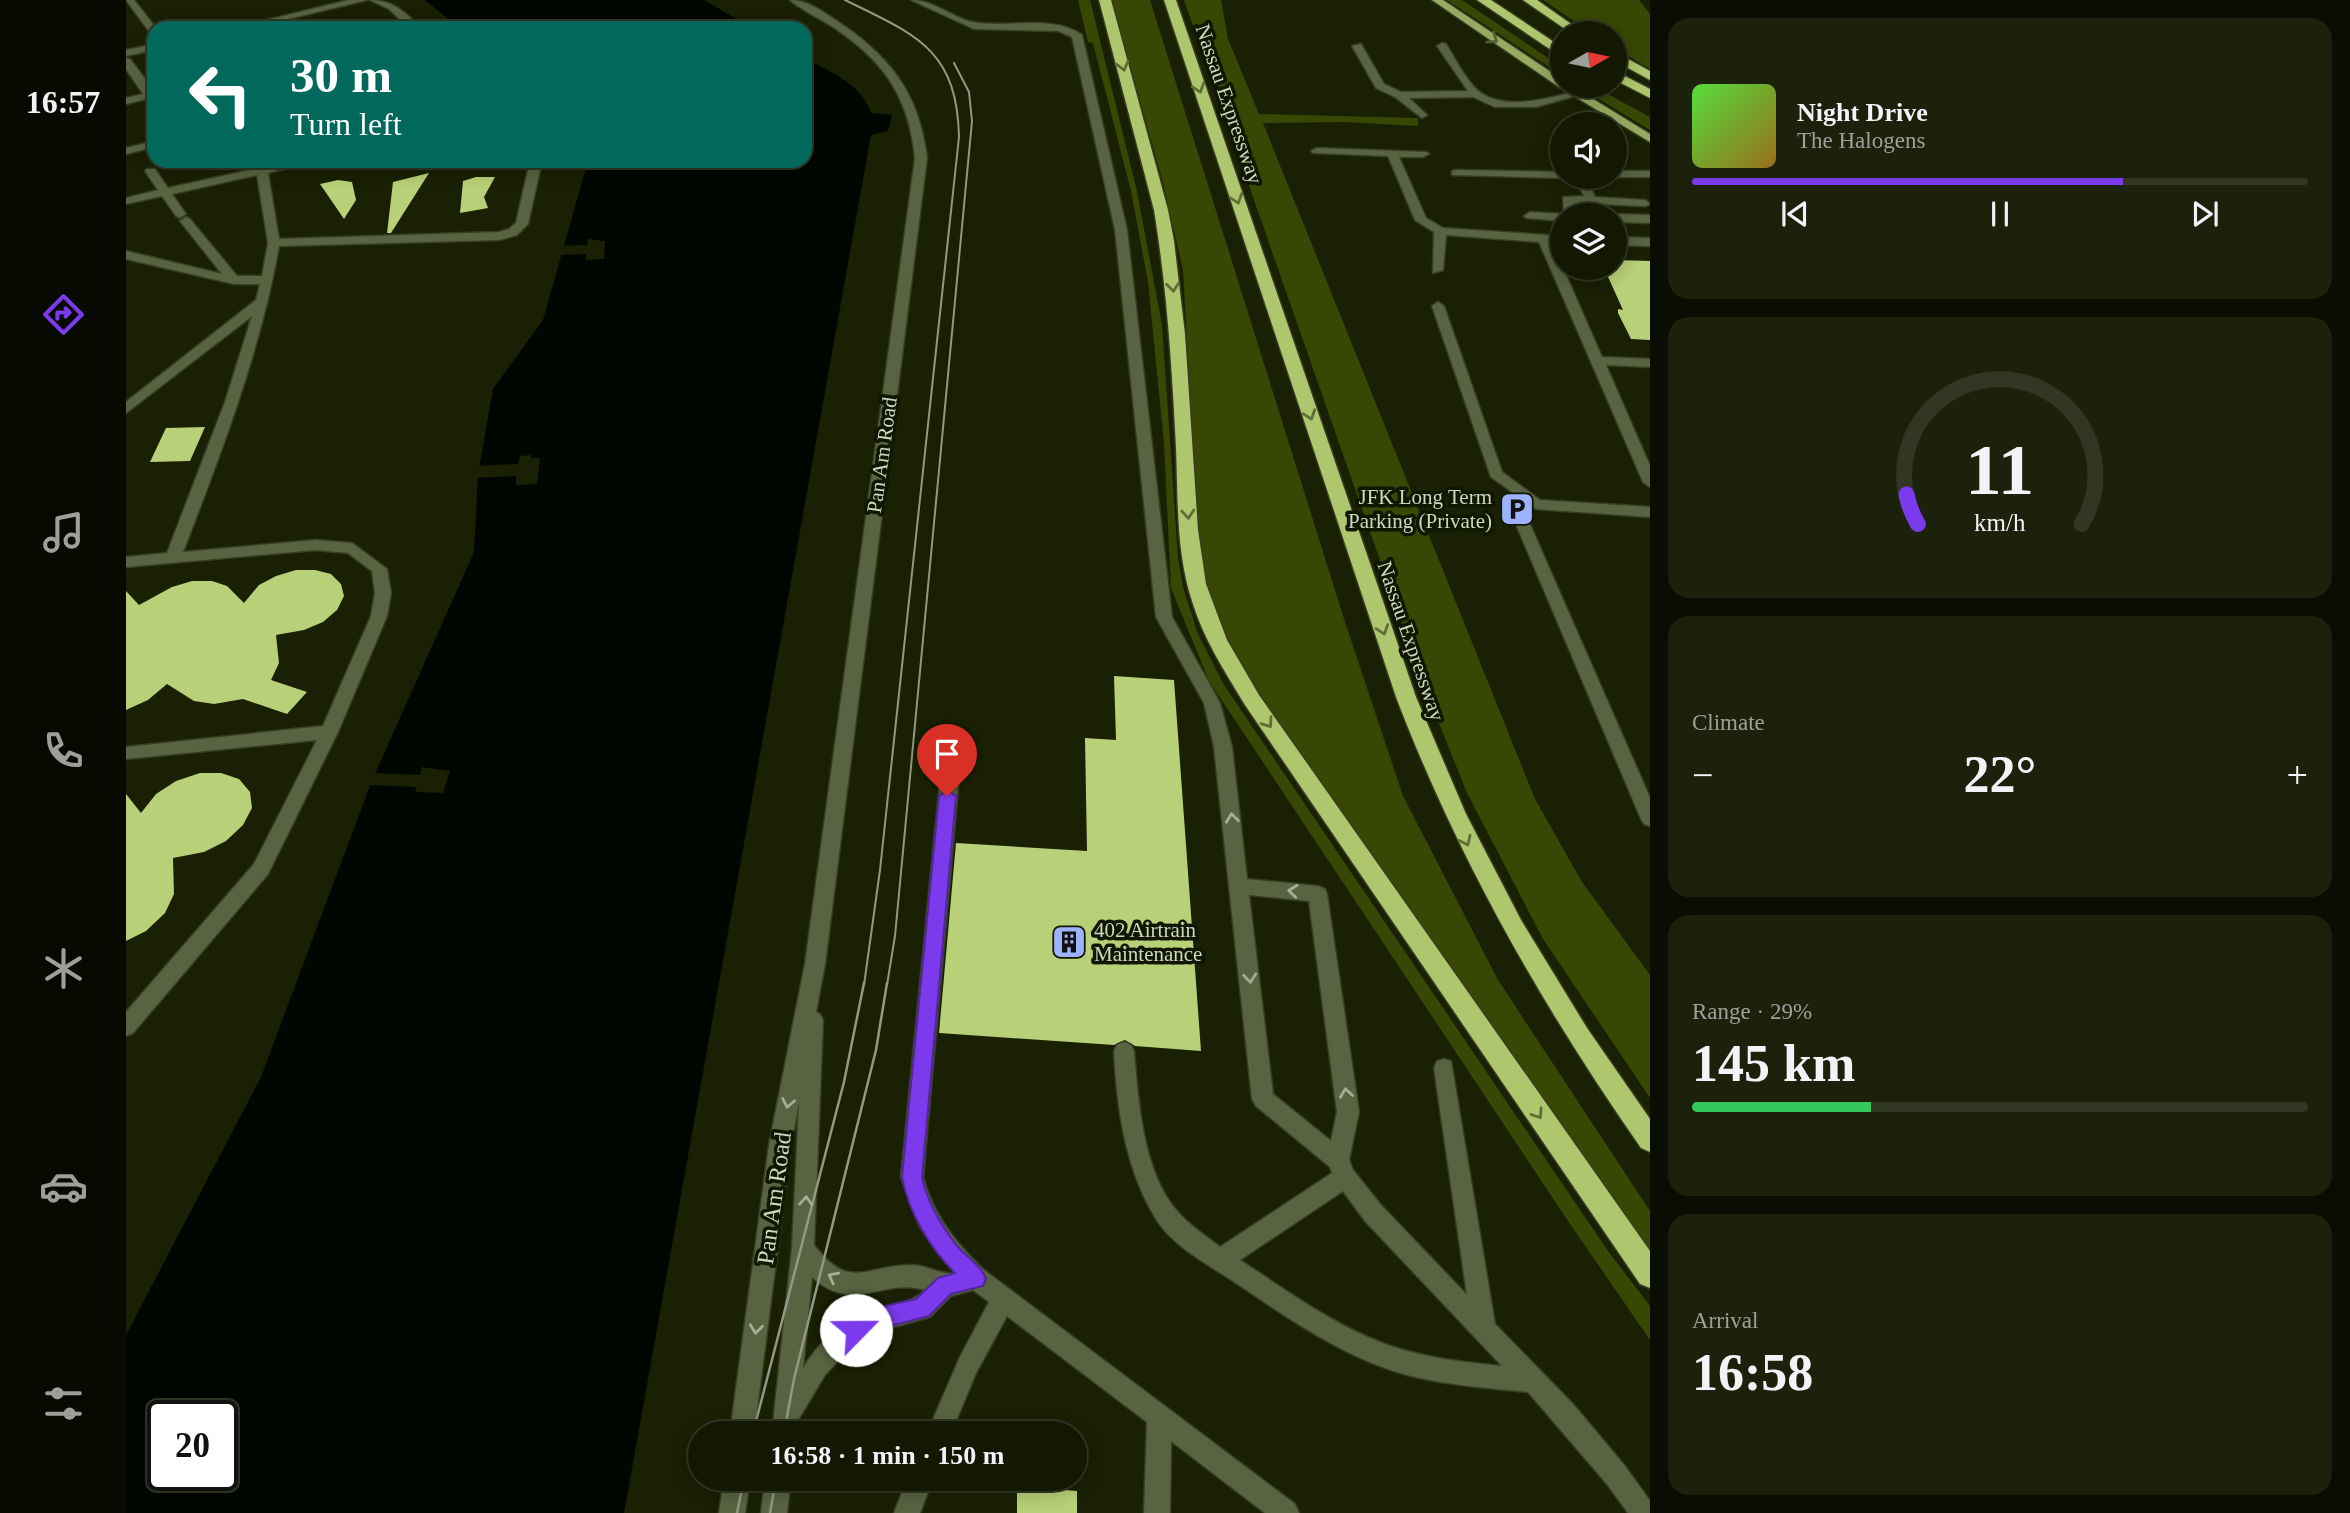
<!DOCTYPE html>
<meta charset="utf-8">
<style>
:root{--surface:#131802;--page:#1c210c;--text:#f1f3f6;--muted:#9da099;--line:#323724;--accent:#7c3aed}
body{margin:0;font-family:"Times New Roman",serif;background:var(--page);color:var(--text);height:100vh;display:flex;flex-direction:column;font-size:26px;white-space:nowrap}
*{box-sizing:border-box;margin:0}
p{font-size:23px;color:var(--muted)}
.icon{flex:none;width:38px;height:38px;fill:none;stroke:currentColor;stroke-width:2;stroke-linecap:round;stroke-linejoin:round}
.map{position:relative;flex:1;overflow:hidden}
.details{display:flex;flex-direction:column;gap:18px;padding:18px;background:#0a0d01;width:700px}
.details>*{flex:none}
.banner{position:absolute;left:21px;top:21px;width:665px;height:147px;border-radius:21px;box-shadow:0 4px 18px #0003,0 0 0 2px var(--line);background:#00695c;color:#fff;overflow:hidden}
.needle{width:46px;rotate:81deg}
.controls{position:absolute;left:1424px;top:21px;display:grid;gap:14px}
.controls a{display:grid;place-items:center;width:77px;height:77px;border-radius:50%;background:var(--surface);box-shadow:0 4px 18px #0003,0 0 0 2px var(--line);font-size:35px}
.speed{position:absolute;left:21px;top:1400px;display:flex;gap:14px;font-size:35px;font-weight:700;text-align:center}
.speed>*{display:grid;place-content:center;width:91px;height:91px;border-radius:50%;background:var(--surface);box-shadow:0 4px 18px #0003,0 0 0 2px var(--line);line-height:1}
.speed .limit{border:4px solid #111;border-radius:10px;background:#fff;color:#111}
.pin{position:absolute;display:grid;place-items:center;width:60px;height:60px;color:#fff;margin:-72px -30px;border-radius:50% 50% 50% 0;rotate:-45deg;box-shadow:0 0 7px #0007}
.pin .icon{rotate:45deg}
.me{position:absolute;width:77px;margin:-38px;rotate:67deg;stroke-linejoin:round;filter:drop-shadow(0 0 5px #0008)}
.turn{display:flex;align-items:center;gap:24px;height:147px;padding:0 28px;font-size:32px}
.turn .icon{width:91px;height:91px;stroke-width:2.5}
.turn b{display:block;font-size:49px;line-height:60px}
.big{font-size:52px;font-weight:600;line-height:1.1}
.details .card{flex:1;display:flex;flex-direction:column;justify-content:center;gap:10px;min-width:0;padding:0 24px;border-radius:21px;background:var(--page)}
.details .dial{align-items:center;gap:0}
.dial svg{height:182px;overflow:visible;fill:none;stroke:var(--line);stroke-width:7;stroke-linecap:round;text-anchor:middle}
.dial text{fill:var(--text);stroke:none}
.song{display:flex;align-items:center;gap:21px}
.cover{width:84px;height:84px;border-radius:10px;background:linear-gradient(135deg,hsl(110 70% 55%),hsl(40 70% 35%))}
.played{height:7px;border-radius:4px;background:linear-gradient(90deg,var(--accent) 70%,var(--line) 70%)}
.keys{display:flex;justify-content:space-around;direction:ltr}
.heat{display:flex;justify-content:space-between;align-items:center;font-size:38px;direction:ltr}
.charge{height:10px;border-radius:5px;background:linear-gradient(90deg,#34c759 29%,var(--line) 0)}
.trip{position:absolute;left:562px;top:1421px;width:399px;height:70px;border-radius:35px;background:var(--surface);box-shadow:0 4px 18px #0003,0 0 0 2px var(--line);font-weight:600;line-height:70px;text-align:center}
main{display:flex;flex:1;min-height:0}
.menu{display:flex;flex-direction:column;width:126px;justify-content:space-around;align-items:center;background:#080a01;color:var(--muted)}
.menu .icon{width:49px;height:49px}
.menu .on{color:var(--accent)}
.menu b{font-size:32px;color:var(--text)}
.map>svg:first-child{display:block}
.green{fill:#394704}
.water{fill:#020600;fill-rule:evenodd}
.pier{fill:#192003}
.building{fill:#b8d077}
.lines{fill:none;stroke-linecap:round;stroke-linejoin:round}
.minor-casing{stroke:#363d22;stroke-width:3}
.major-casing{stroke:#363d22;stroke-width:3}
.highway-casing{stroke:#363d22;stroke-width:3}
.minor{fill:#596341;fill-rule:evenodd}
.major{fill:#96aa61;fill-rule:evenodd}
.highway{fill:#aec66e;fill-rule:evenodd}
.tram-far1{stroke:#929883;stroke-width:2}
.tram{stroke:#929883;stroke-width:2.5}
.oneway{stroke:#536030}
.oneway2{stroke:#5f6e37}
.oneway3{stroke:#a6ad96}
.route{fill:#7c3aed;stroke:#51269a;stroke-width:2}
.labels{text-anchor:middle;stroke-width:7;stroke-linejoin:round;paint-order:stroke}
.street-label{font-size:21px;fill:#cfd5c3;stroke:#101700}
.poi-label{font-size:21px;fill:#cfd5c3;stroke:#101700;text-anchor:end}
.near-street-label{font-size:24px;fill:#cfd5c3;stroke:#101700}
</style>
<main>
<nav class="menu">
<b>16:57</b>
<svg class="icon on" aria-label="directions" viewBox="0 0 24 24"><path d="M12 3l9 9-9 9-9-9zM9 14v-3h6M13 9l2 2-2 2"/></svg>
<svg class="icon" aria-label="music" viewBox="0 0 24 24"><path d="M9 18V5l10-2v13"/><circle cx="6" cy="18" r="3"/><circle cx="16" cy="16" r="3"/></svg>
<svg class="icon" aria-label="phone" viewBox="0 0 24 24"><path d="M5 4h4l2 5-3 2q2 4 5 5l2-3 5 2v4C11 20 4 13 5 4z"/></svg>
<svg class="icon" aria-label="climate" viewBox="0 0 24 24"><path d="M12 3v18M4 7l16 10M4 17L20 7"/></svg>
<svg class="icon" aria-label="car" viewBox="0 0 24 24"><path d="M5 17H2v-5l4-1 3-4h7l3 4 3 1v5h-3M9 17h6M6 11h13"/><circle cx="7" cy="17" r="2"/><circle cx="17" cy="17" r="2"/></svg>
<svg class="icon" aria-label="filters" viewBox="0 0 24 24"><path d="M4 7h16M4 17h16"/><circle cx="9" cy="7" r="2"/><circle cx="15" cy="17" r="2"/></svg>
</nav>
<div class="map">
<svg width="1524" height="1513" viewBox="0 0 1524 1513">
<rect width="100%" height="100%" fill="#192003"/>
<path class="green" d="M 952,0 L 964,0 L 1011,191 L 1036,325 L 1052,558 L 1057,587 L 1072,634 L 1098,685 L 1482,1251 L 1524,1306 L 1524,1340 L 1442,1221 L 1083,681 L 1045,588 L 1038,444 L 1022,282 L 1005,191 L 967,43 L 962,42 Z
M 986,0 L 1024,0 L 1219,622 L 1277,796 L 1372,980 L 1524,1211 L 1524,1259 L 1118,676 L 1084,612 L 1073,555 L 1057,270 L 1037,183 Z
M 1058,0 L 1095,0 L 1102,39 L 1133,114 L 1292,118 L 1292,126 L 1219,122 L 1137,123 L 1409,799 L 1456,882 L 1524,975 L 1524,1098 L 1417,939 L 1341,793 L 1298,686 Z
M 1321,0 L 1336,0 L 1437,68 L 1437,76 Z
M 1417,0 L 1513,0 L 1524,14 L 1524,69 L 1489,48 L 1489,33 L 1465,33 Z
M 1451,86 L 1467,86 L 1524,117 L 1524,130 Z"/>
<path class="water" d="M 299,0 L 578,0 L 626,28 L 333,28 Z
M 679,58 C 705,73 735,83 745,113 L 766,115 L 762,131 L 745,135 L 498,1513 L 0,1513 L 0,1335 L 135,1077 L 245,783 L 348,552 L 352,474 L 367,389 L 417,320 L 462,161 L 679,161 ZM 37,1416 L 96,1416 L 96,1475 L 37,1475 Z"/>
<path class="pier" d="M 462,239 L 479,241 L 478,259 L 460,260 L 460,254 L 432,255 L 435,246 L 461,245 Z
M 405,455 L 405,458 L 414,458 L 411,484 L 390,485 L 390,476 L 348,478 L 349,466 L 392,464 L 394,456 Z
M 296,767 L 324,771 L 317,793 L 289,792 L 291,787 L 241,785 L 246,773 L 294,775 Z"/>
<path class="building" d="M 303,173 L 265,233 L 261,233 L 267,182 Z
M 350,177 L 369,177 L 358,197 L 362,208 L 334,213 L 337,181 Z
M 212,180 L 226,182 L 230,200 L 218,219 L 194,184 Z
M 1489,260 L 1524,261 L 1524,340 L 1505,339 L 1492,313 L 1492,309 L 1497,310 L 1478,268 L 1489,268 Z
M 79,427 L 64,461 L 24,462 L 40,428 Z
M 170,570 L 189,570 L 205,574 L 215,584 L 218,596 L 211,610 L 197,622 L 178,630 L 150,635 L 153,663 L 145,680 L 181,692 L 161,714 L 117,699 L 88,704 L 68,701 L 41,684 L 22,700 L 0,710 L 0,591 L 13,605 L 46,587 L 66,581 L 86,581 L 101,586 L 118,603 L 133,585 L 150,576 Z
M 988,676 L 1048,680 L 1075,1051 L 1009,1046 L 999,1040 L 988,1045 L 813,1033 L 830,843 L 961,851 L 959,738 L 990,740 Z
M 74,773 L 95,773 L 113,779 L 124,792 L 126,808 L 117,825 L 100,841 L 78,852 L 47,858 L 48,894 L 39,913 L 20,931 L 0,941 L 0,794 L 15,813 L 30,794 L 50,781 Z
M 891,1486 L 951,1491 L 951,1513 L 891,1513 Z"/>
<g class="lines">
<g class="minor-casing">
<path id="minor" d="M 0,0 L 8,0 L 30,28 L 28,35 L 25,34 Z
M 223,0 L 241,0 L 125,28 L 107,28 Z
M 244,0 C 266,0 280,12 294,28 L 283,28 L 263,9 Z
M 664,0 C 681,0 694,10 708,19 C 763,55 793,92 801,158 L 699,964 L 690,1012 L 694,1014 L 697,1020 L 688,1245 C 724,1292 739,1265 786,1265 C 801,1265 813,1275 829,1273 L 794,1227 L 775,1177 L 818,742 L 821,737 L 833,737 L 836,742 L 797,1177 C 807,1215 830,1243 858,1270 L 1169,1504 L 1173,1513 L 1139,1513 L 1045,1441 L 1044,1513 L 1018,1513 L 1021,1422 L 881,1316 L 850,1373 L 825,1433 L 801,1433 L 834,1357 L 863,1302 L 847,1290 L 825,1296 L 804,1317 L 746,1333 L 724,1348 L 699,1375 L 672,1420 L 670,1433 L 646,1433 L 666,1248 L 673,1103 L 665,1145 L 628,1433 L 604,1433 L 643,1145 L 679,964 L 789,158 C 783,99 760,63 710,29 C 695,19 677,11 664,0 ZM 686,1277 C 727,1315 757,1277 799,1290 C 784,1305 762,1305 743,1311 C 716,1319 691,1345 677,1368 Z
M 785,0 C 810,0 829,21 853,23 C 885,27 929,15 956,35 L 1001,230 L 1046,617 L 1094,703 L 1106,747 L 1121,879 L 1192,886 L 1199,889 L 1201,894 L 1233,1112 L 1223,1160 L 1227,1170 L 1255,1205 L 1341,1295 L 1308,1068 L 1311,1061 L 1318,1059 L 1325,1061 L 1369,1324 L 1447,1404 L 1499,1466 L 1524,1501 L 1524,1513 L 1502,1513 L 1481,1484 L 1402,1392 C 1361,1388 1320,1385 1281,1375 C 1216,1357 1159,1316 1104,1279 C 1079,1263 1046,1245 1030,1219 C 999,1168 991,1109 988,1051 L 991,1045 L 998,1042 L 1005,1045 L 1008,1051 C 1012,1100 1017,1174 1052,1212 C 1064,1226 1080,1236 1094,1247 L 1206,1173 L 1204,1167 L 1130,1106 L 1126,1099 L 1088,747 L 1078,703 L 1030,617 L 989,230 L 946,37 L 932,31 L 848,29 ZM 1123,895 L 1183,901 L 1211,1112 L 1205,1141 L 1147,1094 ZM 1217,1191 L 1239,1221 L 1376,1366 C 1337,1362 1297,1358 1259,1344 C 1207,1325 1160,1290 1114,1260 Z
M 1316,43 L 1320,44 C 1329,58 1341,83 1355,93 C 1382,111 1422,98 1451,91 L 1456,94 L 1410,107 L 1369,107 L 1347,97 L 1283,98 L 1301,115 L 1296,118 L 1269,97 L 1250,88 L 1226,46 L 1235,44 L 1258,84 L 1275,92 L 1342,91 L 1311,46 Z
M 28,44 L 28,50 L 0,56 L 0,50 Z
M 0,58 L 4,59 L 28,91 L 28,97 L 0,104 L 0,98 L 17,94 L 0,69 Z
M 28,141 L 28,147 L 0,154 L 0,148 Z
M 1191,148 L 1301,152 L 1303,154 L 1297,157 L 1273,157 L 1300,218 L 1317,228 L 1437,236 L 1437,244 L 1426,243 L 1476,357 L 1524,359 L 1524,367 L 1480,365 L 1524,466 L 1524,487 L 1517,482 L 1413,242 L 1320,235 L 1317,270 L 1307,273 L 1308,232 L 1289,220 L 1262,156 L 1187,153 L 1185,151 Z
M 122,161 L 134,161 L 138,167 L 166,161 L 187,161 L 142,173 L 153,239 L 373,232 L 383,229 L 390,223 L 404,161 L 416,161 L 402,224 L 391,235 L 374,240 L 153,246 C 135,349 96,451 57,552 L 190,540 L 226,543 L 261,569 L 265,593 L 261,616 L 212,732 L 142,874 L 7,1033 L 0,1036 L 0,1012 L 128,864 L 191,740 L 0,759 L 0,747 L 197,726 L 245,616 L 249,593 L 246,571 L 222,553 L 190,550 L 0,567 L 0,557 L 41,553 L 99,402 L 126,316 L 0,413 L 0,402 L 130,300 L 134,284 L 108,284 L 0,259 L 0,251 L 96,274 L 54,221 L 60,217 L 64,219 L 111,276 L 136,276 L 142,243 L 131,175 L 46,194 L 60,214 L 54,218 L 50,216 L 36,196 L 0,204 L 0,198 L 32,190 L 19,171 L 21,169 L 29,169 L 42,188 L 128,169 Z
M 1330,170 L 1437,172 L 1437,177 L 1441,177 L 1437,178 L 1326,175 L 1326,171 Z
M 1489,171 L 1524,171 L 1524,177 L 1486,177 L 1489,177 Z
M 1448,177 L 1459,177 L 1469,197 L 1519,200 L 1524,204 L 1519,206 L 1448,203 L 1450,215 L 1437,215 L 1437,221 L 1400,218 L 1398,216 L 1404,212 L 1438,214 L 1437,197 L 1458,196 Z
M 1489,214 L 1524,215 L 1524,223 L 1489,222 L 1489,215 L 1486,215 Z
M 1489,237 L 1524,238 L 1524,246 L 1489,245 Z
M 1312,302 L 1318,306 L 1376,472 L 1414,500 L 1524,507 L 1524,517 L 1410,509 L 1365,477 L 1306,306 Z
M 1396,517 L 1403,522 L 1524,798 L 1524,826 L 1518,824 L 1515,819 L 1389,522 Z
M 598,1479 L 624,1479 L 619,1513 L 593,1513 Z
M 639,1479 L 665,1479 L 661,1513 L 635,1513 Z
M 781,1479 L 807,1479 L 794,1513 L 768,1513 Z"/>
</g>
<g class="major-casing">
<path id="major" d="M 1306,0 L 1317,0 L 1437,80 L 1437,86 L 1446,86 L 1524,134 L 1524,142 L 1433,87 Z"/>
</g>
<g class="highway-casing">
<path id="highway" d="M 973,0 L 985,0 L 1042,210 L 1048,241 L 1059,334 L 1072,530 L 1080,584 L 1101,640 L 1133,695 L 1524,1251 L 1524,1288 L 1514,1284 L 1119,705 C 1099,672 1077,638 1066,601 C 1050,552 1052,499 1050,448 C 1046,368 1041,289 1028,210 Z
M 1038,0 L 1050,0 L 1290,697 L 1340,814 L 1395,920 L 1461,1028 L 1524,1119 L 1524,1152 L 1515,1148 C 1416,1006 1332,859 1270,697 Z
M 1351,0 L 1365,0 L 1437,48 L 1437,58 Z
M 1397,0 L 1411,0 L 1458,33 L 1445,33 Z
M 1489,52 L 1524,71 L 1524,80 L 1489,61 Z
M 1489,71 L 1524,89 L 1524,98 L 1489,80 Z"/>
</g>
<use href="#minor" class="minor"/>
<use href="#major" class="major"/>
<use href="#highway" class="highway"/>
<path class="tram-far1" d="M 719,0 C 790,35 831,49 833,137 L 754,870 L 738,985
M 761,985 L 769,936 L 846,121 L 843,92 L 828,63"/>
<path class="tram" d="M 627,1433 L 718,1082 L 738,983
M 658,1433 L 668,1379 L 750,1050 L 761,983
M 611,1513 L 618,1479
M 644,1513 L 650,1479"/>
</g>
<defs><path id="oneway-chevron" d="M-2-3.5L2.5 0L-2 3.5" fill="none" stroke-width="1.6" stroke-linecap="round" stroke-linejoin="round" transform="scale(1.75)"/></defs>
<use class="oneway" href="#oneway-chevron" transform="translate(1367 39) rotate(34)"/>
<g class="oneway2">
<use href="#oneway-chevron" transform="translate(997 66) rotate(75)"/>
<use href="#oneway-chevron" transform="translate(1073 88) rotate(72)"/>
<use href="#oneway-chevron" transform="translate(1111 199) rotate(71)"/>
<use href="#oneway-chevron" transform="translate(1047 287) rotate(84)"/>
<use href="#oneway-chevron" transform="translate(1184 415) rotate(71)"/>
<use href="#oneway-chevron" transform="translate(1062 514) rotate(86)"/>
<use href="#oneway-chevron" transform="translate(1257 630) rotate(71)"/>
<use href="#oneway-chevron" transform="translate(1142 723) rotate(55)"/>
<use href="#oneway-chevron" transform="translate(1340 841) rotate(65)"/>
<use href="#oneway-chevron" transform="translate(1412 1114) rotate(56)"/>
</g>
<g class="oneway3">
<use href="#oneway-chevron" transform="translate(1106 818) rotate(-97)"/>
<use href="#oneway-chevron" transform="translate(1167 891) rotate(-174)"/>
<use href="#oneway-chevron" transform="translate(1124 978) rotate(84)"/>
<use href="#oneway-chevron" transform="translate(1220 1093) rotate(-98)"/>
<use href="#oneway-chevron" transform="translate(662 1103) rotate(101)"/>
<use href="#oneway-chevron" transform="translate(680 1201) rotate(-87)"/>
<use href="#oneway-chevron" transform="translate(707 1277) rotate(-152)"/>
<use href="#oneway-chevron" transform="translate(630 1329) rotate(97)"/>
</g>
<path class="route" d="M 821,790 L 830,796 L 796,1177 C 801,1202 815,1225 831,1246 C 840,1257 855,1265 860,1279 L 857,1286 L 825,1294 L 803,1316 L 756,1328 L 730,1340 L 722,1337 L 719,1330 L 722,1322 L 754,1307 L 790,1299 L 812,1278 L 829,1273 C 803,1247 783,1213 776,1177 L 813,796 Z"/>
<defs>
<g id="parking-square" transform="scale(1.75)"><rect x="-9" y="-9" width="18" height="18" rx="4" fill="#9eb3fd" stroke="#101700"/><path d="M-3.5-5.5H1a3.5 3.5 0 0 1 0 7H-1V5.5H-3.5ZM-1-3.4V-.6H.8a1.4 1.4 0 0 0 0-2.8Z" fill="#111"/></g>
<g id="building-square" transform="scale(1.75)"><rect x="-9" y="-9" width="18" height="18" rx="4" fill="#9eb3fd" stroke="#101700"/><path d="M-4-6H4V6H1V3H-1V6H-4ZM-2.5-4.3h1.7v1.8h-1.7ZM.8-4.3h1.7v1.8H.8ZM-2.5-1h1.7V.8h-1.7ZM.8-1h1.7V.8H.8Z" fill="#111"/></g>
</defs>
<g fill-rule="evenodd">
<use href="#parking-square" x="1391" y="509"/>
<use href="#building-square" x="943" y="942"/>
</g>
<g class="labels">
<g class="street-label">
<text transform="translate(1103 104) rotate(71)" y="7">Nassau Expressway</text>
<text transform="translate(756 455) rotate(-82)" y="7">Pan Am Road</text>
<text transform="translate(1285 641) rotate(71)" y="7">Nassau Expressway</text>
</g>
<g class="poi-label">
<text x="1366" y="504">JFK Long Term<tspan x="1366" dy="24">Parking (Private)</tspan></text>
<text x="968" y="937" text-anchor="start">402 Airtrain<tspan x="968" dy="24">Maintenance</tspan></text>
</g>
<g class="near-street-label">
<text transform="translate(648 1198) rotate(-82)" y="8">Pan Am Road</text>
</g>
</g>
</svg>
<div class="controls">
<a><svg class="needle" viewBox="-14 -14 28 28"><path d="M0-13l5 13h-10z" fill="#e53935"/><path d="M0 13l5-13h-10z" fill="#9da099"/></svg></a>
<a><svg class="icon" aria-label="sound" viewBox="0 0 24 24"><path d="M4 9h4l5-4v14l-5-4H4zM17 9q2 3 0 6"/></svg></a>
<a><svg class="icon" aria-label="layers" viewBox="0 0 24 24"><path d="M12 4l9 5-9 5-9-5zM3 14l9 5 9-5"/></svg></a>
</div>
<div class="speed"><div class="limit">20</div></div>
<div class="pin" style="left:821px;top:796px;background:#d93025"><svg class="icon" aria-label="arrive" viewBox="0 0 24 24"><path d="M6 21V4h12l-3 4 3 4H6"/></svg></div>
<svg class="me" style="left:730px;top:1330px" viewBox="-20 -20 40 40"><circle r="19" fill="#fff"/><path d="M0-13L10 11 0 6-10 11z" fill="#7c3aed"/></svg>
<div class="trip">16:58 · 1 min · 150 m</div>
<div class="banner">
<div class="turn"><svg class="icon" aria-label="left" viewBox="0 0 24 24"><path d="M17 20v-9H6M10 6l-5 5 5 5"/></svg><div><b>30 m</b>Turn left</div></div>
</div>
</div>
<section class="details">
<div class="card">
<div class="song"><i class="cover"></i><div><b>Night Drive</b><p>The Halogens</p></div></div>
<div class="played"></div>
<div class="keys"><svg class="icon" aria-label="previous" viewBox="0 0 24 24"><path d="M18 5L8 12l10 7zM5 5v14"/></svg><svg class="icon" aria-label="pause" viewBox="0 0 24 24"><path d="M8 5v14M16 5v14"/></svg><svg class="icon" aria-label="next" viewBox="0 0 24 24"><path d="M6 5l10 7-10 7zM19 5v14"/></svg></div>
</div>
<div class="card dial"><svg viewBox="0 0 100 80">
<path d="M14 69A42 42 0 1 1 86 69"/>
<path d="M14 69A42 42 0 0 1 9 56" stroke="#7c3aed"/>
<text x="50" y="56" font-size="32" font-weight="700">11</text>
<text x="50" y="72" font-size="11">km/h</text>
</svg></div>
<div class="card"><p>Climate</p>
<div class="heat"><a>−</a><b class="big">22°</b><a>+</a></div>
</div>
<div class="card"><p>Range · 29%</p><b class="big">145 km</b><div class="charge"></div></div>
<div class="card"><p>Arrival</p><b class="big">16:58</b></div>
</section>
</main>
